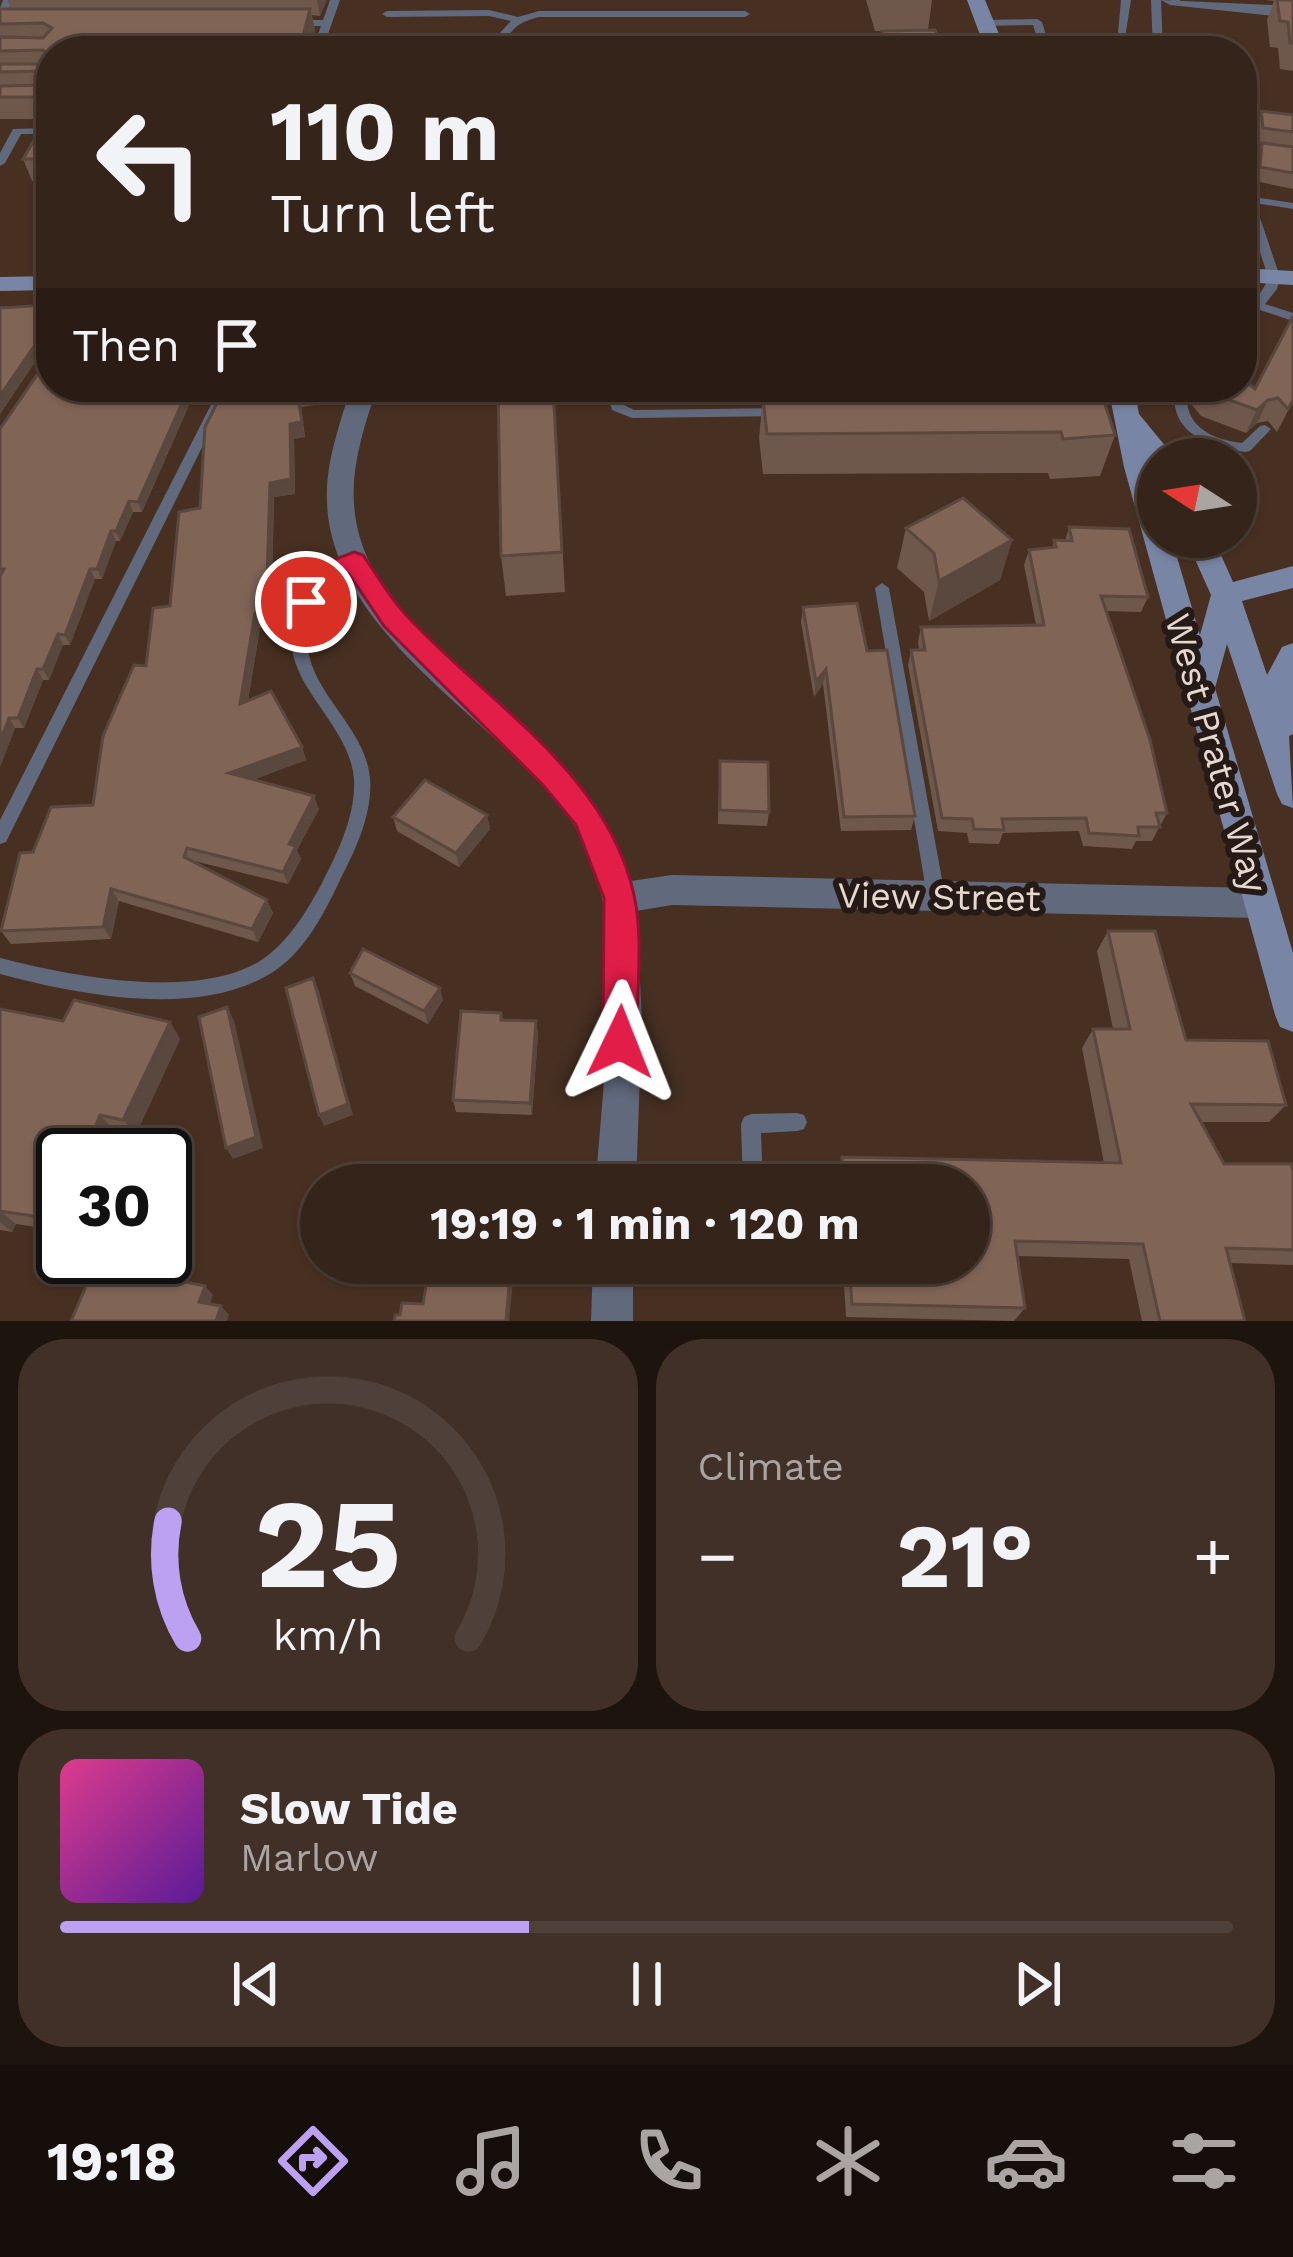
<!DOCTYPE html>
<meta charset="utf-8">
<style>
:root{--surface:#35241a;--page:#403027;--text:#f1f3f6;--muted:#aaa4a2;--line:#4f4139;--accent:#bca0f2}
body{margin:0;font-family:"Work Sans",sans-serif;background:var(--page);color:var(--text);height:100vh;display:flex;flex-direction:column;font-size:45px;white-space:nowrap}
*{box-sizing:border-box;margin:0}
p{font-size:39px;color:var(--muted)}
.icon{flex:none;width:66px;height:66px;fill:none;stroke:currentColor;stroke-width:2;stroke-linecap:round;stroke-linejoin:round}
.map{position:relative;height:1321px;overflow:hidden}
.details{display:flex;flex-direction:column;gap:18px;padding:18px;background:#1d140e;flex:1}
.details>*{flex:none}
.top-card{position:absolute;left:36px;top:36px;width:1221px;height:366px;border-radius:48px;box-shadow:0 3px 9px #0004,0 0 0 3px var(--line);background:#35241a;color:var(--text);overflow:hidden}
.needle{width:78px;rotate:282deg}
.controls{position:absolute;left:1137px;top:438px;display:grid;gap:24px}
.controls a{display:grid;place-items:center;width:120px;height:120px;border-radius:50%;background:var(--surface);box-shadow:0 3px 9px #0004,0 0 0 3px var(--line);font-size:60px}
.speed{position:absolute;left:36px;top:1128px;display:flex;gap:24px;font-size:60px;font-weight:700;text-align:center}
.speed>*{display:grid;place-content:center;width:156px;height:156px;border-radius:50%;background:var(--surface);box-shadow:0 3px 9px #0004,0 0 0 3px var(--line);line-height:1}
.speed .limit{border:6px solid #111;border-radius:18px;background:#fff;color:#111}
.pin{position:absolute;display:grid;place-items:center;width:102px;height:102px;color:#fff;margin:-51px;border:6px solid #fff;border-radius:50%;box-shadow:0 3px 12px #0007}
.me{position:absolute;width:132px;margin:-66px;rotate:2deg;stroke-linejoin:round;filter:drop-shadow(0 0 9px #0008)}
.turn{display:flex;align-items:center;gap:42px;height:252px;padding:0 36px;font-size:54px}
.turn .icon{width:156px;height:156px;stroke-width:2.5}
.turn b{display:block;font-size:84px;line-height:102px}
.then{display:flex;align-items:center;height:114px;padding:0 36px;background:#0003;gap:24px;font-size:45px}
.big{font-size:90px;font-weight:700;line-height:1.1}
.details .widget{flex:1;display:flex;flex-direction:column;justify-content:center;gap:18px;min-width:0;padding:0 42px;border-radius:48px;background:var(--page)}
.details .dial{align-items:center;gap:0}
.dial svg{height:312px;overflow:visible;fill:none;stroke:var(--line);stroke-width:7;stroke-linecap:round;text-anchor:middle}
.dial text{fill:var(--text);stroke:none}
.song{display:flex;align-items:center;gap:36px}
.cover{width:144px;height:144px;border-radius:18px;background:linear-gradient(135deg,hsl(330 70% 55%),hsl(270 70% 35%))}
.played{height:12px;border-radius:6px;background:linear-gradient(90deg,var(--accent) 40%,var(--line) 40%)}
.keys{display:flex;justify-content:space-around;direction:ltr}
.heat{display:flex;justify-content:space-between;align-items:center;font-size:66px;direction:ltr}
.details .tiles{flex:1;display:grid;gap:18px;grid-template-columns:1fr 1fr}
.widget:last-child{grid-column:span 2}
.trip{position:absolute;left:300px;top:1164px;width:690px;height:120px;border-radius:60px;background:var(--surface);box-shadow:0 3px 9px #0004,0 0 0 3px var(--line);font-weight:700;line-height:120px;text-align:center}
.tab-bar{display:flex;height:192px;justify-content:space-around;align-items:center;background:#150e0a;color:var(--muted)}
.tab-bar .icon{width:84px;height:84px}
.tab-bar .selected{color:var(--accent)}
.tab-bar b{font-size:54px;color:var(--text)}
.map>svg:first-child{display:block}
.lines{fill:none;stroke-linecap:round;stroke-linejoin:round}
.service{fill:#61697d;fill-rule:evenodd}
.minor{fill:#61697d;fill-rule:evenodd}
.secondary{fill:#7885a4;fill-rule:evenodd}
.wall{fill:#6e574b}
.shaded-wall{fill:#5a473d}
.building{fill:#806557;stroke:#5a473d;stroke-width:3}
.route{fill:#e11d48;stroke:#92132f;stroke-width:3}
.labels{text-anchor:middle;stroke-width:12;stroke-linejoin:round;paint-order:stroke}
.street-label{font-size:36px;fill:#e6d7cf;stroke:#251a15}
</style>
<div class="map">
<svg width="1293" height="1321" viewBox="0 0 1293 1321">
<rect width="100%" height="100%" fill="#473022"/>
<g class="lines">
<path class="service" d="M 3,0 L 13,0 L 5,19 L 0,22 L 0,8 Z
M 330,0 L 340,0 L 322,51 L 312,51 L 321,26 L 297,26 L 292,23 L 297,20 L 323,20 Z
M 1121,0 L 1131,0 L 1125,38 L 1048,41 L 1051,51 L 1041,51 L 1033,25 L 985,26 L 980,23 L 985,20 L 1037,19 L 1042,22 L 1046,35 L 1118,33 Z
M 1151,0 L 1161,0 L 1163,51 L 1153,51 Z
M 1170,0 L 1180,0 L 1180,1 L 1175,4 Z
M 489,10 L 518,17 L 539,11 L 745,11 L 750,14 L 745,17 L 539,17 C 518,22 508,30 503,51 L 493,51 L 498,35 L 511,21 L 489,16 L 387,17 L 382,14 L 387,11 Z
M 993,34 L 993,38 L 990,39 L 921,41 L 916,38 L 921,35 Z
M 853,36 L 897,35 L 902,38 L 897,41 L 850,41 L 850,37 Z
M 51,128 L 51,134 L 21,134 L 5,163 L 0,166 L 0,153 L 13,129 Z
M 1242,145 L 1293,152 L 1293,158 L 1242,151 Z
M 1242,160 L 1247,163 L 1253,197 L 1293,203 L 1293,209 L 1255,203 L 1280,277 L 1277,289 L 1265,304 L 1293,313 L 1293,321 L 1260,310 L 1246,328 L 1242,329 C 1242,308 1263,297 1268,277 L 1243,199 Z
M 220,387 L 232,387 L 6,842 L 0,844 L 0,820 Z
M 604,387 L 616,387 L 622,404 L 634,410 L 777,408 L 783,412 L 777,416 L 632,418 L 612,410 Z
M 1037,387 L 1049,387 L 1040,403 L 1019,406 L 1019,400 L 1031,397 Z
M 1176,387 L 1188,387 C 1181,424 1209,439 1242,443 L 1260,426 L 1265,425 L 1271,429 L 1250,451 L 1245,452 C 1208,448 1166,431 1176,387 Z
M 354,557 L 361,562 C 354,568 346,571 339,577 C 318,591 306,613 307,639 C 308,693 365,725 370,778 C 373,814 355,851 339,882 C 324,914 305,950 276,970 C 202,1020 80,995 0,974 L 0,958 C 71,976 194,1001 260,961 C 288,943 307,911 322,883 C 338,852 356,815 354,779 C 349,715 264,676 300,603 C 311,580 330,566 354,557 Z
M 882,583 L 889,588 L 945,896 L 942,901 L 936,904 L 930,901 L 927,896 L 875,588 Z
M 797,1113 L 804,1115 L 807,1122 L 804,1129 L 797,1131 L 761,1133 L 763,1185 L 743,1185 L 741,1124 L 744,1117 L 751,1114 Z
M 745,1263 L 765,1263 L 762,1278 L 755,1281 L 748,1278 Z"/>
<path class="minor" d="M 1161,0 L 1293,6 L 1293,18 L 1170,5 Z
M 351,387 L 377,387 C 365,425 351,464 354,504 C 363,652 589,728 631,881 L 672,875 L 1258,888 L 1270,892 L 1275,903 L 1270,914 L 1258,918 L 672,905 L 636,911 L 642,1018 L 636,1185 L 596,1185 C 601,1092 626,932 587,848 C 569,810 536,778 506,749 C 438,684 331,607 327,503 C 325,463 340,424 351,387 Z
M 593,1263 L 633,1263 L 633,1321 L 591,1321 Z"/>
<path class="secondary" d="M 967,0 L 985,0 L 1006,51 L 986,51 Z
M 1242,268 L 1293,271 L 1293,285 L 1242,282 Z
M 51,276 L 51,290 L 0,291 L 0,277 Z
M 1108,387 L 1134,387 L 1139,414 L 1176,459 L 1158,459 L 1158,467 L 1149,459 L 1158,493 L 1158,537 L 1171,537 L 1200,635 L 1211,595 L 1185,537 L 1213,537 L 1233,582 L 1293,566 L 1293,588 L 1242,601 L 1267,675 L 1282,647 L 1293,643 L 1293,734 L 1289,736 L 1293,808 L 1282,804 L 1277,794 L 1227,644 L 1215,688 L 1293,953 L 1293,1032 L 1280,1027 L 1275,1015 L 1124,467 Z"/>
</g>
<path class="wall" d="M 8,0 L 327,0 L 320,16 L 312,15 L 315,31 L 51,51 L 51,182 L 32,181 L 23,159 L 46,119 L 0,119 L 0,9 L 11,9 Z
M 866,0 L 932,0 L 928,30 L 944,51 L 881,51 L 880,46 L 882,31 L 875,31 Z
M 1265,0 L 1293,0 L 1293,71 L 1280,69 L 1278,48 L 1270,47 L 1267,20 L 1274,1 Z
M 1261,111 L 1293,115 L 1293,189 L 1255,181 L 1256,158 L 1262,143 L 1258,143 L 1256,126 Z
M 48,305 L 51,311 L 51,387 L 197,387 L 142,512 L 133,512 L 120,541 L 116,541 L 102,579 L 95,579 L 70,645 L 63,645 L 49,680 L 43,680 L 24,728 L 15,728 L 0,767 L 0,429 L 50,356 L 50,348 L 43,350 L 0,414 L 0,308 Z
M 225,387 L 314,387 L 315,405 L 301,407 L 305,437 L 294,439 L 295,494 L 274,497 L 271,626 L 260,628 L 248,701 L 302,747 L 306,760 L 253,780 L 319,809 L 297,850 L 301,859 L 288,884 L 194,861 L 267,900 L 273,913 L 258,942 L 119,901 L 111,939 L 11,944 L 1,931 L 33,852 L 93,805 L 170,606 L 200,508 Z
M 553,387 L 565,592 L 506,596 L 501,556 Z
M 1191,387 L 1242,387 L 1255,389 L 1293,401 L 1277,432 L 1268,421 L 1257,423 L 1246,433 L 1201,416 L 1192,405 Z
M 763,397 L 1115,435 L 1100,476 L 1050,479 L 1048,473 L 763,474 L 759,438 Z
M 1069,527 L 1148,597 L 1141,612 L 1106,611 L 1167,813 L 1152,841 L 1136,841 L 1132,849 L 1083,846 L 1079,831 L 1003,833 L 999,844 L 969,843 L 967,833 L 938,831 L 908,665 L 911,650 L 919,650 L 918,642 L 921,627 L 1036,625 L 1024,565 L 1029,550 L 1052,548 L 1054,540 L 1065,541 Z
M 906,528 L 1012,540 L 1000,580 L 929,621 L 924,592 L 897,568 Z
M 803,607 L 867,651 L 915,816 L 911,830 L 841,831 L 823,684 L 814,697 L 801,622 Z
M 719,775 L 769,812 L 767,826 L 718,824 Z
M 487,815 L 490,829 L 459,867 L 397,831 L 393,817 Z
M 1108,931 L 1186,1040 L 1286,1105 L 1269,1122 L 1201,1122 L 1224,1164 L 1293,1171 L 1293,1265 L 1230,1263 L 1245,1321 L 1142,1321 L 1129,1259 L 1017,1256 L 1025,1308 L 1014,1321 L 846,1317 L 843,1269 L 831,1269 L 831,1263 L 969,1263 L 969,1185 L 837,1185 L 837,1174 L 842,1157 L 1104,1163 L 1082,1048 L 1093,1029 L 1113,1029 L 1097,951 Z
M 350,973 L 443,1000 L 428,1024 L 355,986 Z
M 0,1009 L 63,1021 L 170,1022 L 180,1039 L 136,1134 L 113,1129 L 103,1155 L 63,1155 L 63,1231 L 16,1224 L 12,1232 L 0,1230 Z
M 501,1013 L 503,1021 L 536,1021 L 538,1034 L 532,1115 L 456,1112 L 453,1100 Z"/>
<path class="shaded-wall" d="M 317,0 L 327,0 L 320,16 Z
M 310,9 L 315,31 L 309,51 L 299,51 Z
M 48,305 L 51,311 L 51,322 L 44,321 Z
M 49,337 L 51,348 L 43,350 L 0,414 L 0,396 L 39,339 Z
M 189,387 L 197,387 L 142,512 L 138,502 Z
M 297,392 L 305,437 L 294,439 L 295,494 L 274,497 L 271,626 L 266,612 L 270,483 L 290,424 Z
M 1268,400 L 1257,423 L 1246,433 L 1257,410 Z
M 129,501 L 133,512 L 120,541 L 116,531 Z
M 111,531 L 116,541 L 102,579 L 97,569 Z
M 1012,540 L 1000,580 L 929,621 L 939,581 Z
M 90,569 L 95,579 L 70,645 L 65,635 Z
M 255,613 L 260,628 L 245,718 L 240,704 Z
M 58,634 L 63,645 L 49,680 L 43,669 Z
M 37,669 L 43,680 L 24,728 L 18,718 Z
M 826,669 L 823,684 L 814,697 L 816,682 Z
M 9,718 L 15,728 L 0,767 L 0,741 Z
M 302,747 L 306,760 L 234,787 L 229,773 Z
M 314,796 L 319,809 L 297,850 L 301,859 L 288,884 L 283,872 L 289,844 Z
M 487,815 L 490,829 L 459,867 L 456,853 Z
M 111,889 L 119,901 L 111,939 L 103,927 Z
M 267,900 L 273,913 L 258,942 L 252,929 Z
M 313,978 L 319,991 L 353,1115 L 324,1126 L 319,1115 Z
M 440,988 L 443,1000 L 428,1024 L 424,1011 Z
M 227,1007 L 234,1020 L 263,1148 L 233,1159 L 226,1148 Z
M 536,1021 L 538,1034 L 532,1115 L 530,1103 Z
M 170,1022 L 180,1039 L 136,1134 L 123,1120 Z
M 100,1115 L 113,1129 L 103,1155 L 84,1155 Z
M 0,1211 L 16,1224 L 12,1232 L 0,1222 Z
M 511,1263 L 515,1263 L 509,1321 L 506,1321 Z
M 205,1286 L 213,1295 L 208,1310 L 199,1302 Z
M 221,1306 L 229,1315 L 227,1321 L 216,1321 Z"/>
<path class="building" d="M 1277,0 L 1293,0 L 1293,43 L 1290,43 L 1288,22 L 1280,21 Z
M 0,9 L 310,9 L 299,51 L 51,51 L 51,97 L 0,97 L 0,86 L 46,85 L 43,71 L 0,72 L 0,64 L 43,64 L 48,54 L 43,50 L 0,51 L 0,37 L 43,38 L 52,28 L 43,23 L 0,24 Z
M 935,30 L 944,51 L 888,51 L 882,31 Z
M 51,111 L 51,159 L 23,159 Z
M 1261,111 L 1293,115 L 1293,132 L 1263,128 Z
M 1262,143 L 1293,147 L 1293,173 L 1260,167 Z
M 48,305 L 44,321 L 51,321 L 51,387 L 189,387 L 138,502 L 129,501 L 116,531 L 111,531 L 97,569 L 90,569 L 65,635 L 58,634 L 43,669 L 37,669 L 18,718 L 9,718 L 0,741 L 0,576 L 4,569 L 0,569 L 0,429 L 50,356 L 49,337 L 39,339 L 0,396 L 0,308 Z
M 1293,316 L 1293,400 L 1288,409 L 1278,398 L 1268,400 L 1257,410 L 1210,393 L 1206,387 L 1242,387 L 1242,378 L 1255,389 Z
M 225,387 L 311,387 L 311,390 L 297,392 L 302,422 L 290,424 L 291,479 L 270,483 L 266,612 L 255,613 L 240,704 L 271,691 L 302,747 L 229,773 L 314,796 L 289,844 L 296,846 L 283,872 L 187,848 L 184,857 L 267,900 L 252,929 L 111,889 L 103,927 L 1,931 L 20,853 L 33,852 L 51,807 L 93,805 L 103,736 L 134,665 L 146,666 L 153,608 L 170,606 L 179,512 L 200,508 L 205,427 Z
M 498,387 L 553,387 L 562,552 L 501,556 Z
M 763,397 L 1103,398 L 1115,435 L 1063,439 L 1061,432 L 767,434 Z
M 963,498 L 1012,540 L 939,581 L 934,553 L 906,528 Z
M 1069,527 L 1129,529 L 1148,597 L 1101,596 L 1150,740 L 1167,813 L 1156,813 L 1160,827 L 1138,827 L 1139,836 L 1089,833 L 1086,818 L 1002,819 L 1004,830 L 974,829 L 972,819 L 942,818 L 911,650 L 925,650 L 921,627 L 1044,625 L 1029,550 L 1056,547 L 1054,540 L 1072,541 Z
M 857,603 L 867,651 L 887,650 L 915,816 L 844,817 L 826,669 L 816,682 L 803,607 Z
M 720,761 L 768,762 L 769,812 L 720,810 Z
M 425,780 L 487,815 L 456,853 L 393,817 Z
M 1108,931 L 1155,931 L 1186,1040 L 1268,1041 L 1286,1105 L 1191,1104 L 1224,1164 L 1291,1164 L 1293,1171 L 1293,1250 L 1226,1248 L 1245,1321 L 1160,1321 L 1143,1244 L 1015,1241 L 1025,1308 L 852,1304 L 849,1263 L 969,1263 L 969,1185 L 844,1185 L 842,1157 L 1121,1163 L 1093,1029 L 1130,1029 Z
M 363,949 L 440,988 L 424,1011 L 350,973 Z
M 313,978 L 348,1104 L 319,1115 L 286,988 Z
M 74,1000 L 170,1022 L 123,1120 L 100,1115 L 84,1155 L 63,1155 L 63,1208 L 59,1220 L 0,1211 L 0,1009 L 63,1021 Z
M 227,1007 L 256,1137 L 226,1148 L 199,1017 Z
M 461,1011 L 501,1013 L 501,1020 L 536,1021 L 530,1103 L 453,1100 Z
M 96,1263 L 205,1286 L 199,1302 L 221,1306 L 216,1321 L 71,1321 Z
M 430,1263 L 511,1263 L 506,1321 L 394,1321 L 395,1315 L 400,1315 L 402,1303 L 423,1304 Z"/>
<path class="route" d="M 354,552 L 363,555 C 377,575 389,597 406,615 C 485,701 608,773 634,895 C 644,940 636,995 637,1042 L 632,1053 L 620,1058 L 608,1053 L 603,1042 L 604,898 L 576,825 L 543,785 L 384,626 L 349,574 L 336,579 L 316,609 L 297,609 L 293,602 L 318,566 Z"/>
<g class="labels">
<g class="street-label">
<text transform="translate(1217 753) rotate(74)" y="13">West Prater Way</text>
<text transform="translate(939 896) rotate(1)" y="13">View Street</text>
</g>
</g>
</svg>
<div class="controls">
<a><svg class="needle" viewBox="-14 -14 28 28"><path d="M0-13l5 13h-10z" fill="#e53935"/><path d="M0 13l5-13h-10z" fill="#aaa4a2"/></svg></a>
</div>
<div class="speed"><div class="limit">30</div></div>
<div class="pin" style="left:306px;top:602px;background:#d93025"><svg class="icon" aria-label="arrive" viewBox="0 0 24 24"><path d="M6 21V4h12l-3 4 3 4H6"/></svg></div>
<svg class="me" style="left:620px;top:1042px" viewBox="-20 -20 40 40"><path d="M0-17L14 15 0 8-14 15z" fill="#e11d48" stroke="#fff" stroke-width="4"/></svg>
<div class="trip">19:19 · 1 min · 120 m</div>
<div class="top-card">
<div class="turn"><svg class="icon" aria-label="left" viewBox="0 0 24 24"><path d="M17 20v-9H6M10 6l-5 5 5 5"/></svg><div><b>110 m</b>Turn left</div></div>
<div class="then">Then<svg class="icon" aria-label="arrive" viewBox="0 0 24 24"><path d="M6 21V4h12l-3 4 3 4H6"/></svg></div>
</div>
</div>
<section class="details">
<div class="tiles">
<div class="widget dial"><svg viewBox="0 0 100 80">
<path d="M14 69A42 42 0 1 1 86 69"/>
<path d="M14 69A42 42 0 0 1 9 39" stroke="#bca0f2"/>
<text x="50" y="56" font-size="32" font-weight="700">25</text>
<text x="50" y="72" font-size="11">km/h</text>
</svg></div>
<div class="widget"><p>Climate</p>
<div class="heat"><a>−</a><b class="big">21°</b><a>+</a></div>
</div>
<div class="widget">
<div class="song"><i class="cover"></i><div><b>Slow Tide</b><p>Marlow</p></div></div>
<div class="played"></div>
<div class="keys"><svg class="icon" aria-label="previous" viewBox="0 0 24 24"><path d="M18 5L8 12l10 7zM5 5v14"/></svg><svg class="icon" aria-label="pause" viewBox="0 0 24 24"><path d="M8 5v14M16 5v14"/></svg><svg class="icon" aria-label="next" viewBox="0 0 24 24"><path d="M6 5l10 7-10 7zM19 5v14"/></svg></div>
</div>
</div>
</section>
<nav class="tab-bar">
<b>19:18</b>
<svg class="icon selected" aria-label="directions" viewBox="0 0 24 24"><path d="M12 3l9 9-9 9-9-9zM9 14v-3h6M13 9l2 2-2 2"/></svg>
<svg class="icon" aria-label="music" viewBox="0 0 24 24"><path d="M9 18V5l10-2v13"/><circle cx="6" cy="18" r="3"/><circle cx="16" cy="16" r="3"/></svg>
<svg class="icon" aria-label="phone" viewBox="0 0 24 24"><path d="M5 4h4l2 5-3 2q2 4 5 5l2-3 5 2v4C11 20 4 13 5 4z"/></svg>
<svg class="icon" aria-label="climate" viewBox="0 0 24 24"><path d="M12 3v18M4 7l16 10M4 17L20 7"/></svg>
<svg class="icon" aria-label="car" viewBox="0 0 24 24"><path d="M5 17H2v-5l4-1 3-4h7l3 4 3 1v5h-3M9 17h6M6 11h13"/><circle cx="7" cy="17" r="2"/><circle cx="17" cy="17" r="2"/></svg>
<svg class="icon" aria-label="filters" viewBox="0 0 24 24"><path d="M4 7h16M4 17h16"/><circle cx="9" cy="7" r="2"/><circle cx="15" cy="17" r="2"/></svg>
</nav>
